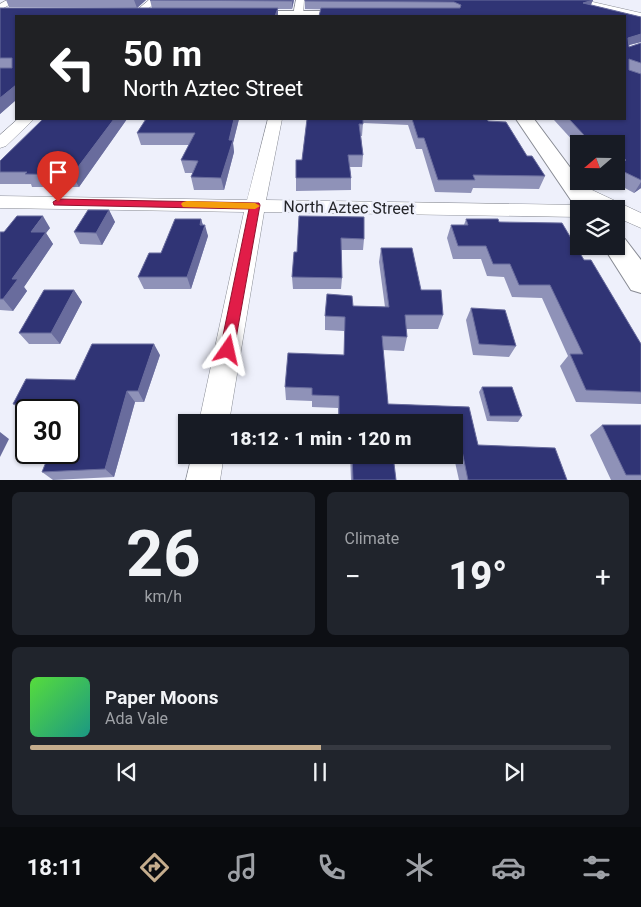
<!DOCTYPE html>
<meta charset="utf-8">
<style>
:root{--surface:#171b24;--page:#20242c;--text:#f1f3f6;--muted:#9ea1a6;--line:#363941;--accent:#c5ad8d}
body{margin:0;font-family:Roboto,sans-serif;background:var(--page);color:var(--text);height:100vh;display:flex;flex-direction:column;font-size:19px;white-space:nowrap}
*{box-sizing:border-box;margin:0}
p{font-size:16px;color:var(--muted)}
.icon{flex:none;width:28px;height:28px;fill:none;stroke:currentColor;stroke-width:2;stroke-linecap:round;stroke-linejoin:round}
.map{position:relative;height:480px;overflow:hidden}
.panel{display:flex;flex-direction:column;gap:12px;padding:12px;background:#0d0f14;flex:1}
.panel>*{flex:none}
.guide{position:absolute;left:15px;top:15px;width:611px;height:105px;border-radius:0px;box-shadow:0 1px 4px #0004;background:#202124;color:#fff;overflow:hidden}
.needle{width:32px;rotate:250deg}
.controls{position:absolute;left:570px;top:135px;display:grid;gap:10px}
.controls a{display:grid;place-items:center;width:55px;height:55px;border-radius:0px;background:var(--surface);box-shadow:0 1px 4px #0004;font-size:25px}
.speed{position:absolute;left:15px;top:399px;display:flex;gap:10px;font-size:25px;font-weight:700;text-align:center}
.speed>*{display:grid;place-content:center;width:65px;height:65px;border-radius:50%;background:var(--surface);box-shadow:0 1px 4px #0004;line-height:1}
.speed .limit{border:2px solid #111;border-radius:8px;background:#fff;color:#111}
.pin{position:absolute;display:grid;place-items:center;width:42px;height:42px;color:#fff;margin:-51px -21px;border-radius:50% 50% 50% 0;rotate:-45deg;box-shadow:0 0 5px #0007}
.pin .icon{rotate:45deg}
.me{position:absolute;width:55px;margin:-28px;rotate:11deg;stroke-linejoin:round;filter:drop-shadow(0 0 4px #0008)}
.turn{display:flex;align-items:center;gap:18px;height:105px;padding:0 25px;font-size:22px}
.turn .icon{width:65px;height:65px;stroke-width:2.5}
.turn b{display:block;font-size:35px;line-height:42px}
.big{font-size:38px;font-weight:800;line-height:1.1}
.panel .card{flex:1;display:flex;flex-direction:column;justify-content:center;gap:8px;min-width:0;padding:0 18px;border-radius:8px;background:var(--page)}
.panel .dial{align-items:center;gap:0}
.dial b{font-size:65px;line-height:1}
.song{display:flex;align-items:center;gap:15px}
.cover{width:60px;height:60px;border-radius:8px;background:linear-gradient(135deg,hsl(110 70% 55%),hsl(170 70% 35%))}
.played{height:5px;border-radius:2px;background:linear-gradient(90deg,var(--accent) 50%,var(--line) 50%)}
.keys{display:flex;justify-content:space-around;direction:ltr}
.heat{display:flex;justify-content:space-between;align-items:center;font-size:28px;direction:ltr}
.panel .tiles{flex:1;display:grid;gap:12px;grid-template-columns:1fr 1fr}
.card:last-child{grid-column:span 2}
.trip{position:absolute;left:178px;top:414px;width:285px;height:50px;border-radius:0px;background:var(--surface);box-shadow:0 1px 4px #0004;font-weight:800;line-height:50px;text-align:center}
.dock{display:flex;height:80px;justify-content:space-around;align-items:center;background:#090b0e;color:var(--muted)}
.dock .icon{width:35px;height:35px}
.dock .current{color:var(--accent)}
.dock b{font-size:22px;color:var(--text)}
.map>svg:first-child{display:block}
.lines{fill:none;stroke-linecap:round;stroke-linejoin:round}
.minor-casing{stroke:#888b94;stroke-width:1}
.tertiary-casing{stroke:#888b94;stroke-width:2}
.minor{fill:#fff;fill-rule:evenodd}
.tertiary{fill:#fff;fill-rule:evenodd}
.wall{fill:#8f92b8}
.shaded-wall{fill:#696c9d}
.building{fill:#303475;stroke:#696c9d}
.route{fill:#e11d48;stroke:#92132f}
.slow{fill:#f59e0b}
.labels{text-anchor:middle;stroke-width:5;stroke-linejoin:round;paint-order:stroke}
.street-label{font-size:16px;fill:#242529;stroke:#eef0fb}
</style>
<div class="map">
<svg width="641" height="480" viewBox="0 0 641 480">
<rect width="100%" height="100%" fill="#eef0fb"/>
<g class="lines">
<g class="minor-casing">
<path id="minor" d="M 7,0 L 18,0 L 0,10 L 0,4 Z
M 149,0 L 158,0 L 140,16 L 130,16 Z
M 296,0 L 304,0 L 303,16 L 293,16 Z
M 569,0 L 584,0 L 641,13 L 641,19 Z
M 18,119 L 34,119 L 6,146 L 0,148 L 0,135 Z
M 268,119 L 282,119 L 266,200 L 579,205 L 587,209 L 579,209 L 579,217 L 264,212 L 229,422 L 199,422 L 244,212 L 0,208 L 0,196 L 247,200 Z
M 575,182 L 641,213 L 641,228 L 616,217 L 616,209 L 601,209 L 568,192 L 566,188 L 568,184 Z
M 192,455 L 224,455 L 220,480 L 186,480 Z"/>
</g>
<g class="tertiary-casing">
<path id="tertiary" d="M 243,11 L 354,11 L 360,14 L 358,16 L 239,16 L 237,14 L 239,12 Z
M 516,119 L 534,119 L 601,209 L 579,209 L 579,212 Z
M 616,237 L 625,239 L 641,260 L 641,293 L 631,290 L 603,246 L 616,246 Z"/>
</g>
<use href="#minor" class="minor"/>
<use href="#tertiary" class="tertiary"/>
</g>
<path class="wall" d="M 6,0 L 146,0 L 137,8 L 9,7 Z
M 150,0 L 294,0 L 292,9 L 278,9 L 278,16 L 16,16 L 16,100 L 0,114 L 0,8 L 152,8 Z
M 305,0 L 593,0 L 591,5 L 641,17 L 641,42 L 629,45 L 629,47 L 641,43 L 641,188 L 634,193 L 612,181 L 616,181 L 616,144 L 579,144 L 579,153 L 572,150 L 575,143 L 554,120 L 555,119 L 625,119 L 625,16 L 305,9 Z
M 43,119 L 127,119 L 79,187 L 32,187 L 31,184 L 0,184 L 0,172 Z
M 142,119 L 239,119 L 233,143 L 234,152 L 224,190 L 194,190 L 191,177 L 193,173 L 185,173 L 181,160 L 189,145 L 141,145 L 137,133 L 145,121 Z
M 307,119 L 487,119 L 488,121 L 527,156 L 545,176 L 539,189 L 473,188 L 471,193 L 435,192 L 422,149 L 416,149 L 408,125 L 363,123 L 362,136 L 361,136 L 363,155 L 362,167 L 350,167 L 351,178 L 351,190 L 296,191 L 296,178 L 302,160 Z
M 109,210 L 115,222 L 102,245 L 80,244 L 74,232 Z
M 299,216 L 364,239 L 363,250 L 341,250 L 342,278 L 341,289 L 293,289 L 292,277 L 297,252 Z
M 201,219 L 203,225 L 208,236 L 191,289 L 144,289 L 138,277 L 161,253 Z
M 466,219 L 499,222 L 584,260 L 641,344 L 641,404 L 576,402 L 560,366 L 568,356 L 542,298 L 512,297 L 504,277 L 487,276 L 481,259 L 453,259 L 447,238 L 451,225 L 464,225 Z
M 50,228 L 46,233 L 53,244 L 24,287 L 27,291 L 13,311 L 0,310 L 0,232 Z
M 381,248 L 421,290 L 443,315 L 438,329 L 406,329 L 407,337 L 404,351 L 383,350 L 388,404 L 469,407 L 478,445 L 567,480 L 459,480 L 455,462 L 440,462 L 439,455 L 454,455 L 454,422 L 338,422 L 338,408 L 312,407 L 312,401 L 286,400 L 285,387 L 344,355 L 344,331 L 325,330 L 325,316 L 353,306 L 385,307 L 379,262 Z
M 74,290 L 82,302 L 60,344 L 29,344 L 19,333 Z
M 471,308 L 516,346 L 509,357 L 473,355 L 466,320 Z
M 160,355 L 144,402 L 135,402 L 114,477 L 53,480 L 42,472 L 69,410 L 26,410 L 26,414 L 25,414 L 13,404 L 75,380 Z
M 482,387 L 522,416 L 518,422 L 487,421 L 479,392 Z
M 602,425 L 641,425 L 641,480 L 611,480 L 590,435 Z
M 350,455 L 393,455 L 396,480 L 351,480 Z"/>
<path class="shaded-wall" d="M 134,0 L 146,0 L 137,8 Z
M 292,0 L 294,0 L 292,9 Z
M 593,0 L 589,8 L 583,3 Z
M 278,8 L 278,16 L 275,16 Z
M 641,34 L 641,42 L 625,46 L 628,38 Z
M 16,85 L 16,100 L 0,114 L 0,98 Z
M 114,119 L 127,119 L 79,187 L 72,175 Z
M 234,119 L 239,119 L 233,143 L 234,152 L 224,190 L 221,178 L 229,140 Z
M 641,182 L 641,188 L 634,193 Z
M 109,210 L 115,222 L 102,245 L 96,233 Z
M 43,216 L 50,228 L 46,233 L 53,244 L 24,287 L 27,291 L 13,311 L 3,299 L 12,279 L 31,232 Z
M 201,219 L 204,229 L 205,225 L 208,236 L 191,289 L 187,277 Z
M 74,290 L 82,302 L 60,344 L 51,333 Z
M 154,344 L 160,355 L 144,402 L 138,391 Z
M 127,391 L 135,402 L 114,477 L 105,469 Z
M 0,432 L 9,439 L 0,457 Z"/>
<path class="building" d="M 150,0 L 292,0 L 292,1 Z
M 305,0 L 593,0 L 583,3 L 641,17 L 641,34 L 628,38 L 629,47 L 641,43 L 641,63 L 629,59 L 629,70 L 641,74 L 641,180 L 616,168 L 616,166 L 626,160 L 616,155 L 616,144 L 591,144 L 578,138 L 584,135 L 569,119 L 625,119 L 625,16 L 319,16 L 321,8 L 460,8 L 461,5 L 454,2 L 305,1 Z
M 0,8 L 278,8 L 275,16 L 16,16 L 16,85 L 0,98 L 0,68 L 12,68 L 12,58 L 0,58 Z
M 43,119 L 114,119 L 72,175 L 25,174 L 27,172 L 0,172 L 0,161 Z
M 146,119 L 234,119 L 229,140 L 233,140 L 221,178 L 191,177 L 198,161 L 181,160 L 195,133 L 137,133 Z
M 307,119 L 363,119 L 363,124 L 359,124 L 363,155 L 348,155 L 351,178 L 296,178 L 296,160 L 302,160 Z
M 412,119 L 487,119 L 488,121 L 506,122 L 527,156 L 532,156 L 545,176 L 473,175 L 475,180 L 438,180 L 424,138 L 418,138 Z
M 88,210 L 109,210 L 96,233 L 74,232 Z
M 17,216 L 43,216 L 31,232 L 46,232 L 12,279 L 18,279 L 3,299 L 0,299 L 0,232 L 4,232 Z
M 299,216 L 364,217 L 364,239 L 341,238 L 342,278 L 292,277 L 294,252 L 297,252 Z
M 175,219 L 201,219 L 200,225 L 205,225 L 187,277 L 138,277 L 149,253 L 161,253 Z
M 466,219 L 498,219 L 499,222 L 562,223 L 584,260 L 591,260 L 641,344 L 641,392 L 586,390 L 570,354 L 583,354 L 550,285 L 519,285 L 510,264 L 493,264 L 486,246 L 458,246 L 451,225 L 468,225 Z
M 381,248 L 412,248 L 421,290 L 441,290 L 443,315 L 405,315 L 407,337 L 382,336 L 388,404 L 469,407 L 478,445 L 555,448 L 567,480 L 468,480 L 462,451 L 454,451 L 454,422 L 339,422 L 339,396 L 312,395 L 312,388 L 285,387 L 288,353 L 344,355 L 345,317 L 325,316 L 327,294 L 352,296 L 353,306 L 389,307 Z
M 44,290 L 74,290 L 51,333 L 19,333 Z
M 471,308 L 505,310 L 516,346 L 479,344 Z
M 92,344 L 154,344 L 138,391 L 127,391 L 105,469 L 42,472 L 50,452 L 69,452 L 69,410 L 67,410 L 69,404 L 13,404 L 26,379 L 75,380 Z
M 482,387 L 512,387 L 522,416 L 490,416 Z
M 602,425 L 641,425 L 641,475 L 626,475 Z
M 352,455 L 393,455 L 396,480 L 353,480 Z"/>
<path class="route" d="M 58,199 L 259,203 L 260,205 L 233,355 L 228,357 L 222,355 L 220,350 L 249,209 L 54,205 L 53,202 Z"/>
<path class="slow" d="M 187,201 L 255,203 L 260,206 L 255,209 L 183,207 L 181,204 L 183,202 Z"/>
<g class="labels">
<g class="street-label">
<text transform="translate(349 207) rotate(1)" y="6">North Aztec Street</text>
</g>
</g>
</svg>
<div class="controls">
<a><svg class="needle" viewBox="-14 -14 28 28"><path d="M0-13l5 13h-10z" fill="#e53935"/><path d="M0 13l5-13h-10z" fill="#9ea1a6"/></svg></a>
<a><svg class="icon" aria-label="layers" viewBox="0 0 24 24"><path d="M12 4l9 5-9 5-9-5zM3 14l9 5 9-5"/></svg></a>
</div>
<div class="speed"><div class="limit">30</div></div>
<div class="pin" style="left:58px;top:202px;background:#d93025"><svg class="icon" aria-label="arrive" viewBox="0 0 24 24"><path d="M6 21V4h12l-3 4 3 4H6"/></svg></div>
<svg class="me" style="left:228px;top:350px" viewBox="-20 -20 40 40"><path d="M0-17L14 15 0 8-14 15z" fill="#e11d48" stroke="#fff" stroke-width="4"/></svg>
<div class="trip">18:12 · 1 min · 120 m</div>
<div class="guide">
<div class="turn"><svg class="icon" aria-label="left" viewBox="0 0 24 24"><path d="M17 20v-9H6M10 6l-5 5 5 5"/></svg><div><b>50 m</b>North Aztec Street</div></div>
</div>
</div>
<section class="panel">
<div class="tiles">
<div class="card dial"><b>26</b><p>km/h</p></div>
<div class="card"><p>Climate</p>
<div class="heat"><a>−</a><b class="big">19°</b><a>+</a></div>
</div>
<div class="card">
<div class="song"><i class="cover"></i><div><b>Paper Moons</b><p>Ada Vale</p></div></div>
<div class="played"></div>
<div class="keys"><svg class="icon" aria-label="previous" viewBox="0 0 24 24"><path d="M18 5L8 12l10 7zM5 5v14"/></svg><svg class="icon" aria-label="pause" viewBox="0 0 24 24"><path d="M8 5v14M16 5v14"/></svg><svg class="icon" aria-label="next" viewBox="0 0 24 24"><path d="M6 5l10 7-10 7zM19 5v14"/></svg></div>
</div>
</div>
</section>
<nav class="dock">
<b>18:11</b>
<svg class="icon current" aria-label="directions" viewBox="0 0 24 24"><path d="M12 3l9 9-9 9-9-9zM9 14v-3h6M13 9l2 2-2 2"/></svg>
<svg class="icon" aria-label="music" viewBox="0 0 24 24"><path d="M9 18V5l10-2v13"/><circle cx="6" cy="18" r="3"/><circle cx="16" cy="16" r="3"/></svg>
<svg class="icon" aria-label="phone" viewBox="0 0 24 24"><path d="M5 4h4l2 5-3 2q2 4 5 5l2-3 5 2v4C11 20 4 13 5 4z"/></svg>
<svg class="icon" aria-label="climate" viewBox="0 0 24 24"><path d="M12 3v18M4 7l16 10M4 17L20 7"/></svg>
<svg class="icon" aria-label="car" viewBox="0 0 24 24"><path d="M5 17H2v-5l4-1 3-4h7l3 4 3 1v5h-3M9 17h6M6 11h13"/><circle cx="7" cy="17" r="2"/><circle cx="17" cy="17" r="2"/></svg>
<svg class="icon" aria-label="filters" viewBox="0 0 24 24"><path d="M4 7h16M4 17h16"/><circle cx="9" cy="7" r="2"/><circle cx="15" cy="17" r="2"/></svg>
</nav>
